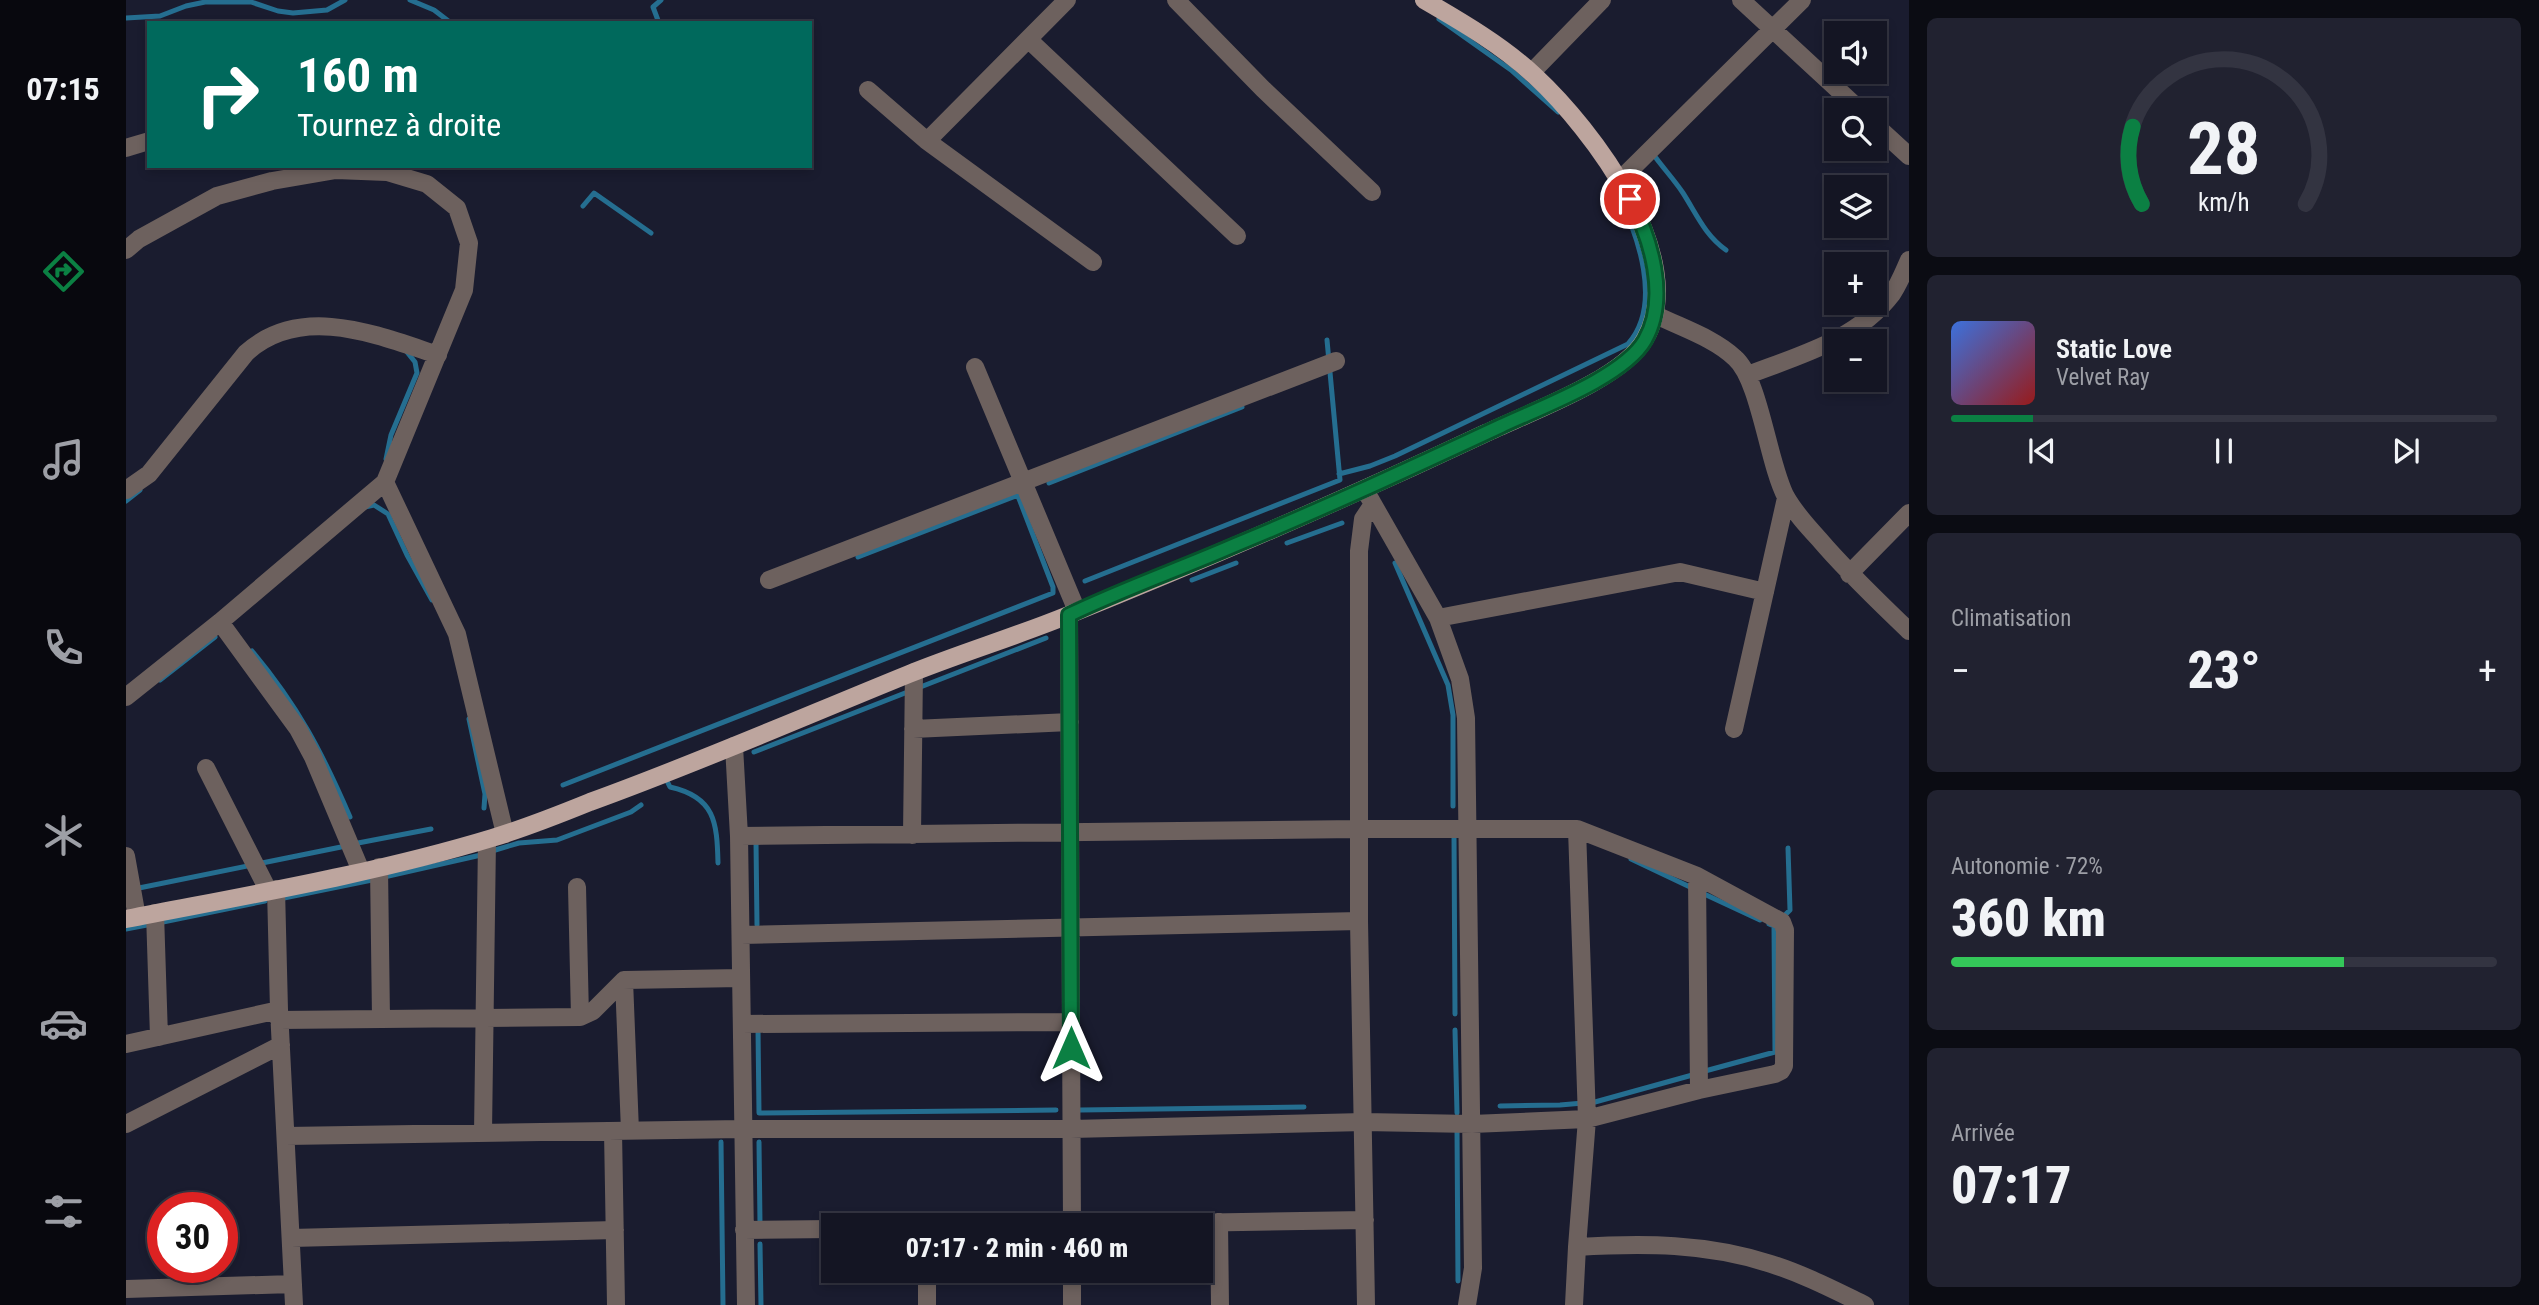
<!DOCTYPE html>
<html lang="fr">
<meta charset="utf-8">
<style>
:root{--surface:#141523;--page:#212230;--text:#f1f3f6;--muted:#9d9fa6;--line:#333441;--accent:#0b8043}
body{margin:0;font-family:"Roboto Condensed",sans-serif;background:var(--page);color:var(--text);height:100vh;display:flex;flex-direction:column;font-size:26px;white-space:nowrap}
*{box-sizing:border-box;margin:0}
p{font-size:23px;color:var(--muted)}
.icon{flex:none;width:38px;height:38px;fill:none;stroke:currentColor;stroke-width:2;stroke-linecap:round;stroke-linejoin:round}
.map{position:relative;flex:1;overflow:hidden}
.drawer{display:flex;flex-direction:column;gap:18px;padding:18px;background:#0b0c13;width:630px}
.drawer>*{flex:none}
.top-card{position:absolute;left:21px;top:21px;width:665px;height:147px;border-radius:0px;box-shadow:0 4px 10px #0003,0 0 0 2px var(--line);background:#00695c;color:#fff;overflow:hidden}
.tools{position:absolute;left:1698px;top:21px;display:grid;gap:14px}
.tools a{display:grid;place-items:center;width:63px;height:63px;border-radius:0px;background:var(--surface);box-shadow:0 4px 10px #0003,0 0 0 2px var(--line);font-size:35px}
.speed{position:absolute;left:21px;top:1192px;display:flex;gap:14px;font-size:35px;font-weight:700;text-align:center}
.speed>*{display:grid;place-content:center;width:91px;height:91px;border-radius:50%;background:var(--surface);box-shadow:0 4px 10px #0003,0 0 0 2px var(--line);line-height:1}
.speed .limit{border:10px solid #d22;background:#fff;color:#111}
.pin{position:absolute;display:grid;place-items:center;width:60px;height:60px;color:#fff;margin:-30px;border:4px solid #fff;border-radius:50%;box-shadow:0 2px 7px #0007}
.me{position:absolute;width:77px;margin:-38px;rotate:0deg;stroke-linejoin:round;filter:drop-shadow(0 0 5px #0008)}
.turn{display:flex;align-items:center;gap:24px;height:147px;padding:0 35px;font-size:32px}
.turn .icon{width:91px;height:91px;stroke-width:2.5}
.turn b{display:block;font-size:49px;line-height:60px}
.big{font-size:52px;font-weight:800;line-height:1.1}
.drawer .tile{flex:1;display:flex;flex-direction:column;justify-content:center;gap:10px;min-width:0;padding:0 24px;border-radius:10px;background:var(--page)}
.drawer .dial{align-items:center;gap:0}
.dial svg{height:182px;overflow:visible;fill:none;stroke:var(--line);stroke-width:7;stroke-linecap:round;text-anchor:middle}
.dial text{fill:var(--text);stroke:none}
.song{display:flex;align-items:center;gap:21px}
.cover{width:84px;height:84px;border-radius:10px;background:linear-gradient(135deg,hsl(220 70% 55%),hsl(0 70% 35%))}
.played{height:7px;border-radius:4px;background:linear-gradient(90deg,var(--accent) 15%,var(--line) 15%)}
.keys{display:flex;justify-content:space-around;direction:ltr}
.heat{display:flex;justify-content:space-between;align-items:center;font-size:38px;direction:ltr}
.charge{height:10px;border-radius:5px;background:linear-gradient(90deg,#34c759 72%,var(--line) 0)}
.trip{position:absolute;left:695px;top:1213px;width:392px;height:70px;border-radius:0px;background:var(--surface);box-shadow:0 4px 10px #0003,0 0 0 2px var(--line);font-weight:800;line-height:70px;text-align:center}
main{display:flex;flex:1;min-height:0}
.menu{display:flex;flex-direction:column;width:126px;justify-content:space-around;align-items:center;background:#08080e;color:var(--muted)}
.menu .icon{width:49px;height:49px}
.menu .current{color:var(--accent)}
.menu b{font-size:32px;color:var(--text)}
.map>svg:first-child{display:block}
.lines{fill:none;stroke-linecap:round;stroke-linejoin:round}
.stream{stroke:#256e90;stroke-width:5}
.street{stroke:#6d615e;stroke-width:18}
.primary{stroke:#bda59e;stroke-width:18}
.route-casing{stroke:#07532c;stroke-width:18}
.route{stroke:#0b8043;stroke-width:12}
</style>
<main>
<nav class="menu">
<b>07:15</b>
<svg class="icon current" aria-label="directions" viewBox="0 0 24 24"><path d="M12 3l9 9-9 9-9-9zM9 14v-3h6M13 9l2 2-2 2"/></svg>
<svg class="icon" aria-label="music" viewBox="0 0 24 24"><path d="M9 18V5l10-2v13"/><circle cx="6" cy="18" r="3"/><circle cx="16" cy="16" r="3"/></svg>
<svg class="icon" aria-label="phone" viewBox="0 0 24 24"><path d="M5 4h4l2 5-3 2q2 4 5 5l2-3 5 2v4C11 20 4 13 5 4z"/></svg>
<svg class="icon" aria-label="climate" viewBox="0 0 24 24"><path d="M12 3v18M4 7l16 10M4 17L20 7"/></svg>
<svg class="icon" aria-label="car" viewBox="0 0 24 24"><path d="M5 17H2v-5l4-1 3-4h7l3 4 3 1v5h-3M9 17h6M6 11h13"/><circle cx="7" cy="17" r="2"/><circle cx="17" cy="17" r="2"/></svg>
<svg class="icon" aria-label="filters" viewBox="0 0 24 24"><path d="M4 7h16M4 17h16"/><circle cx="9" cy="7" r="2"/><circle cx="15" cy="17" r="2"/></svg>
</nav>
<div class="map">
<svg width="1783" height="1305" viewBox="0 0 1783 1305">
<rect width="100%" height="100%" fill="#1a1c2f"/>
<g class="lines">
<path class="stream" d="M 284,0 L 308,10 L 325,23
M 0,18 L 34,16 L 60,6 L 79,2 L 125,2 L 152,11 L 167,13 L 201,10 L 219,0
M 1313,19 L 1385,70 L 1432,112
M 533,23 L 527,7 L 535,0
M 1530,158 C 1539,170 1549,181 1557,193 C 1571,215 1579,235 1600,250
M 457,206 L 468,193 L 525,233
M 260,459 L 265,435 L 291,373 L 289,362 L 281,352
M 1213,474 L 1244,466 L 1269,456 L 1502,344 C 1537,305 1512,234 1491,193
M 923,483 L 1116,407
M 0,501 L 14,490
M 239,507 L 248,505 L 262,514 L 281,555 L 306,600
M 1161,543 L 1216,523
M 732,557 L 892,495
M 1269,563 L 1322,685 L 1327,715 L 1327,806
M 1066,580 L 1110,563
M 959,581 L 1214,480 L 1201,340
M 126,651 C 172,706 196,752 224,817
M 34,680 L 89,637
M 343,719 L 359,794 L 358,808
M 628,752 L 920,638
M 542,783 L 544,787 C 589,797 591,822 592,863
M 437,785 L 927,593 L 927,587 L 892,496
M 1328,835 L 1329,1014
M 232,843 L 305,829
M 366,851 L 393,843 L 431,840 L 505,812 L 515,805
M 1505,859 L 1564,887
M 258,877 L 355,855
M 13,888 L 215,847
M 1576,893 L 1634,920
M 153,899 L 246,880
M 1660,914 L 1664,910 L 1662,848
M 37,922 L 139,901
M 631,925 L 630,842 L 633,842
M 0,929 L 21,925
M 632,1029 L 633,1113 L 930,1110
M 1329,1030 L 1331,1113
M 1579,1071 L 1649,1052 L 1648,926 L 1643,924
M 1374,1106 L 1434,1105 L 1469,1102 L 1570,1074
M 954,1110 L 1178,1107
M 1331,1128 L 1332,1281
M 595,1142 L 597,1305
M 633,1142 L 634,1224
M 634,1244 L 635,1305"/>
<path class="street" d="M 1050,0 L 1137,89 L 1246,192
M 1615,0 L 1734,110
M 903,40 L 1111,236
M 1406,72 L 1476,0
M 742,90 L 801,141 L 967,262
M 1748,124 L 1783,156
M 801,141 L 941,0
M 0,148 L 23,141
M 1494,180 L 1676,0
M 0,250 L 13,239 L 91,196 L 146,181 L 210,170 L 261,172 L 301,184 L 331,208 L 343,243 L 338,290 L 259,482 L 331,634 L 379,834
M 1530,315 C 1556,328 1588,338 1609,358 C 1634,380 1642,463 1660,497 C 1669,513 1681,526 1693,539 C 1721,572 1752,601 1783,631
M 849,367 L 951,611
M 1622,375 C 1674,355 1731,340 1766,294 C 1773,284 1778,271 1783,260
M 0,490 L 23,474 L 120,353 C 175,303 251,335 312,355
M 1239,490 L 1312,618 L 1334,679 L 1340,718 L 1347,1268 L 1341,1305
M 1723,574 L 1783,513
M 643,580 L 1210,361
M 943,615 L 946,1225
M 1312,618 L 1554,572 L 1639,592
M 94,622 L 172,729 L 187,757 L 235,871
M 0,697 L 94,622 L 259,482
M 787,729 L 944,722
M 1608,729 L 1660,498
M 608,746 L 613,836 L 620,1305
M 80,768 L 142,890
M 1451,829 L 1461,1119 L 1451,1247
M 786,835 L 788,672
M 613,836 L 1233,829 L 1451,829 L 1571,876 L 1573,1090
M 0,856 L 11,917
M 253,867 L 255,1019
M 451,887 L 454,1017
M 150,889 L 153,1010 L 168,1305
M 29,913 L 33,1037
M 615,935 L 1233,921
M 498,980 L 504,1131
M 153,1020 L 454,1017 L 467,1011 L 498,980 L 615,978
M 616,1024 L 945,1022
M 0,1044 L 153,1010
M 0,1124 L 155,1045
M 487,1131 L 490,1305
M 357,1133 L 361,840
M 160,1136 L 616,1129 L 945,1129 L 1238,1122 L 1346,1124 L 1461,1119 L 1573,1090 L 1649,1074 L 1655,1071 L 1658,1066 L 1659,930 L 1656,922 L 1571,876
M 1093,1222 L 1094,1305
M 936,1225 L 1239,1220
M 618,1230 L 707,1229
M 165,1238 L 489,1230
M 801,1270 L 801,1305
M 946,1270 L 946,1305
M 0,1289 L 167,1284
M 1240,1305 L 1233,921 L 1233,551 L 1237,519 L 1247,504
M 1448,1305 L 1451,1247 C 1517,1243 1581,1243 1645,1264 C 1677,1274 1708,1290 1739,1305"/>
<path class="primary" d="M 0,919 C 122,895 247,874 366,838 C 399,828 432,815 464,802 C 572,763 677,717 783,674 C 835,653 888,637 940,616 C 1081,559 1222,498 1360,433 C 1402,413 1497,379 1519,339 C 1565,258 1466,129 1409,76 C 1377,46 1336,22 1298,0"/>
</g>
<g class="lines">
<g class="route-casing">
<path id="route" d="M 945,1048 L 943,615 C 997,589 1054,569 1109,545 C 1199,508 1287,467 1375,426 C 1413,408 1498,377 1519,340 C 1543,298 1525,239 1504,199"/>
</g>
<use href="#route" class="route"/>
</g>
</svg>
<div class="tools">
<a><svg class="icon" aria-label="sound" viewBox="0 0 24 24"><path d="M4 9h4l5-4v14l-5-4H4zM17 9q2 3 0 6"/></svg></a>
<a><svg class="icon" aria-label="search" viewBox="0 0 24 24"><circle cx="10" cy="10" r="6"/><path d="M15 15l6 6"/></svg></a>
<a><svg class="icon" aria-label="layers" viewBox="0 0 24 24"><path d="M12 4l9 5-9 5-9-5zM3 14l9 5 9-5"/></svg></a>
<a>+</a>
<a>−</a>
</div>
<div class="speed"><div class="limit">30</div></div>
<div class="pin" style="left:1504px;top:199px;background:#d93025"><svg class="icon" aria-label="arrive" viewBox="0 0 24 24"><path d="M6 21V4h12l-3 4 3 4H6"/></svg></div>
<svg class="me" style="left:945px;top:1048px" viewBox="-20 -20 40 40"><path d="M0-17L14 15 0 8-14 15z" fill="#0b8043" stroke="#fff" stroke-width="4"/></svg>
<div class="trip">07:17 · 2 min · 460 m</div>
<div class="top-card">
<div class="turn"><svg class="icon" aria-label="right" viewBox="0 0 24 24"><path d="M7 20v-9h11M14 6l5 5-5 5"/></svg><div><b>160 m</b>Tournez à droite</div></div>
</div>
</div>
<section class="drawer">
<div class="tile dial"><svg viewBox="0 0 100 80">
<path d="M14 69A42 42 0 1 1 86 69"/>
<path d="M14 69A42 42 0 0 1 10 35" stroke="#0b8043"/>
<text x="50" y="56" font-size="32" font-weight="700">28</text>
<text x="50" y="72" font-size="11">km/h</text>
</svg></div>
<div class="tile">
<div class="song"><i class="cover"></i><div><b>Static Love</b><p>Velvet Ray</p></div></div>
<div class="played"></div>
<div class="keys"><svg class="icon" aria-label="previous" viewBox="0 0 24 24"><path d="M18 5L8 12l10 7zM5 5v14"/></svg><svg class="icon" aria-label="pause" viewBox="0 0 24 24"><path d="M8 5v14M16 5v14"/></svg><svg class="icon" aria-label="next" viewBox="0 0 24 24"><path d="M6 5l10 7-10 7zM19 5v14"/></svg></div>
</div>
<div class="tile"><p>Climatisation</p>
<div class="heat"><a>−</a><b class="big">23°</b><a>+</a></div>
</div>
<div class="tile"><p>Autonomie · 72%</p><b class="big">360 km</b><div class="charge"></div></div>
<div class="tile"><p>Arrivée</p><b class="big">07:17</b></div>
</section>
</main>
